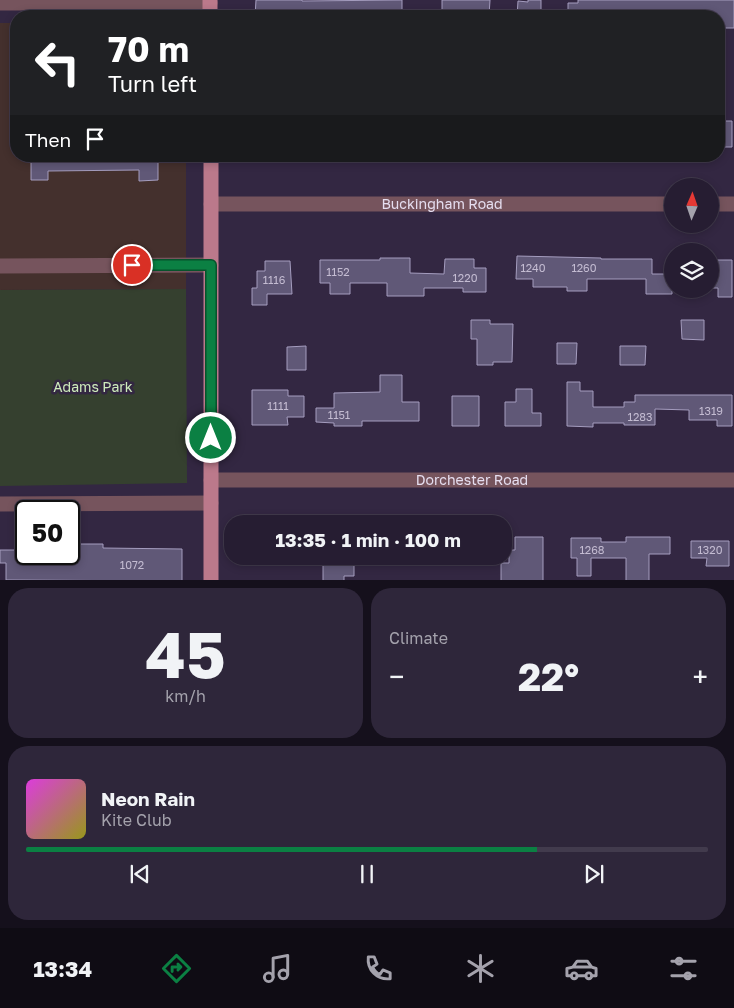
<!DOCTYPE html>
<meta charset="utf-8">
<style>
:root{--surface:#261d32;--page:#2e263a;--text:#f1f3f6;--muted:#a4a2ac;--line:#423b4d;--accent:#0b8043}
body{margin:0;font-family:"Golos Text",sans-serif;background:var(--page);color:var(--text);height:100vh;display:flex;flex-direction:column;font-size:19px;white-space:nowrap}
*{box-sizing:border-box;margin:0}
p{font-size:16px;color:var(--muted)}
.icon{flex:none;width:28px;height:28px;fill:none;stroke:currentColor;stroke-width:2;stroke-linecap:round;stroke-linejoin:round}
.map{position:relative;height:580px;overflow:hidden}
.panel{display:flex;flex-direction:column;gap:8px;padding:8px;background:#15101c;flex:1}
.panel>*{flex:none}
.banner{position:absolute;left:10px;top:10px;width:715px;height:152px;border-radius:20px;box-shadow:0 2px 8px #0003,0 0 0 1px var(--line);background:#202124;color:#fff;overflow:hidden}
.needle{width:32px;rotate:2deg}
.fabs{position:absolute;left:664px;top:178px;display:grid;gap:10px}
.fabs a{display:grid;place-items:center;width:55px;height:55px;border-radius:50%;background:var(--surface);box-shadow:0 2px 8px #0003,0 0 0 1px var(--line);font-size:25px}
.speed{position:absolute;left:15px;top:500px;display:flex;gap:10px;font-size:25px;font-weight:700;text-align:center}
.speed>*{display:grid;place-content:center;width:65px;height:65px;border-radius:50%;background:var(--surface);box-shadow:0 2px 8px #0003,0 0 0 1px var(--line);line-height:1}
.speed .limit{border:2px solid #111;border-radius:8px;background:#fff;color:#111}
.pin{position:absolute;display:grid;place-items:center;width:42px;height:42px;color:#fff;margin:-21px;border:2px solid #fff;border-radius:50%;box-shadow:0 1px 5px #0007}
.me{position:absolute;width:55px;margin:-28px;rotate:0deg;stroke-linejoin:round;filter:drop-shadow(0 0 4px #0008)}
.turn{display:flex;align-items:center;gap:18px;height:105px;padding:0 15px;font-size:22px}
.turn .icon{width:65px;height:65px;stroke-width:2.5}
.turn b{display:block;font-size:35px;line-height:42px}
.then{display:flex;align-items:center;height:48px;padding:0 15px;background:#0003;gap:10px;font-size:19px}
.big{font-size:38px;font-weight:700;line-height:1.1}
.panel .card{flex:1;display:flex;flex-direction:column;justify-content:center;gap:8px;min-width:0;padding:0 18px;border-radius:20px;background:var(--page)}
.panel .dial{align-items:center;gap:0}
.dial b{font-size:65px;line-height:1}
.song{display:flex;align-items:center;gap:15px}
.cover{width:60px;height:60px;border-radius:8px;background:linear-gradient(135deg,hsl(300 70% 55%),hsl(60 70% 35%))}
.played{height:5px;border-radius:2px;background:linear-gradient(90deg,var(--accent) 75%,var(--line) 75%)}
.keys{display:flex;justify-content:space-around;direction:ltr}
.heat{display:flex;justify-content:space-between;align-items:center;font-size:28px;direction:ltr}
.panel .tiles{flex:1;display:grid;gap:8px;grid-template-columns:1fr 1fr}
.card:last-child{grid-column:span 2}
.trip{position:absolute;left:224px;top:515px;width:288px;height:50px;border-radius:20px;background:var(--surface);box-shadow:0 2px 8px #0003,0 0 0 1px var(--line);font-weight:700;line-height:50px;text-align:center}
.menu{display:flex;height:80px;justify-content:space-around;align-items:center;background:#0f0c14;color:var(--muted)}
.menu .icon{width:35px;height:35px}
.menu .active{color:var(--accent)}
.menu b{font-size:22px;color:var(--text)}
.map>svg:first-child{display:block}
.education{fill:#44302d}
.green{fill:#35402f}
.building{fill:#605877;stroke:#a59dbf}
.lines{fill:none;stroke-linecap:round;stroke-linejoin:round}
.minor{stroke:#76545d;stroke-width:15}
.major{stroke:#bb798b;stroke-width:15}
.route-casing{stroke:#07532c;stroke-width:12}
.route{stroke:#0b8043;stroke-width:9}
.labels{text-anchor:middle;stroke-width:5;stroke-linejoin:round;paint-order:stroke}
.number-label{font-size:11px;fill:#c4bcd2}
.street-label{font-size:14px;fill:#e6def0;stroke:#332742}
.park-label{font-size:14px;fill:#ceecbc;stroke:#332742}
</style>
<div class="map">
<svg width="734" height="581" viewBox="0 0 734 581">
<rect width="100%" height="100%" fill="#332742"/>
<path class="education" d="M 0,23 L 16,23 L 16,156 L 186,156 L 186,289 L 0,290 Z"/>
<path class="green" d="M 186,289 L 187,483 L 0,486 L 0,290 Z"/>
<path class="building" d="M 256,0 L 302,0 L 302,1 L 402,0 L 402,16 L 255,16 Z
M 442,0 L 490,0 L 489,16 L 442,16 Z
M 528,0 L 541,0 L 541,16 L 517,16 L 518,1 L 528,2 Z
M 578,0 L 734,0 L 734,28 L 719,28 L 719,16 L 568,16 L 568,3 L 578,3 Z
M 719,121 L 732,121 L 732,147 L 719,147 Z
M 31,156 L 158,156 L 158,180 L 139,181 L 139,170 L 48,171 L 48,180 L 31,180 Z
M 517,256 L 601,258 L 601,259 L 652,259 L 652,274 L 672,274 L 672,294 L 646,294 L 646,279 L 587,279 L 587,291 L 567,291 L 567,287 L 533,287 L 533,279 L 516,279 Z
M 380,258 L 410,258 L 410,273 L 444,274 L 445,259 L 474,259 L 474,268 L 486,268 L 486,292 L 463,292 L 463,288 L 424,288 L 424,296 L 387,296 L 387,283 L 350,283 L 350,294 L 330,294 L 330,283 L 320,283 L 320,260 L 380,260 Z
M 710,260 L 732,260 L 732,297 L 718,297 L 718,288 L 710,288 Z
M 265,261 L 290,261 L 292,294 L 267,294 L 267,305 L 252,305 L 252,288 L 257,288 L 257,271 L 265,271 Z
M 471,320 L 490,320 L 490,324 L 513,324 L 512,362 L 493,362 L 493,365 L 477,365 L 477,339 L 471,339 Z
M 681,320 L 704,320 L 704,340 L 682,339 Z
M 557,343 L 577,343 L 576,364 L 557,364 Z
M 306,346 L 306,370 L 287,370 L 287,347 Z
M 620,346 L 646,346 L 645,365 L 620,365 Z
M 380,375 L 402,375 L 402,402 L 419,402 L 419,421 L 362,421 L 362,426 L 334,426 L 334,423 L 316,422 L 316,408 L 334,408 L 334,393 L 380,392 Z
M 567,382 L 580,382 L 580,391 L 593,391 L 593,407 L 624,407 L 624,402 L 635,402 L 635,395 L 732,395 L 732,426 L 717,426 L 717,420 L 689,420 L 689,410 L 655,409 L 655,425 L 624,425 L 624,423 L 593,423 L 593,427 L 567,426 Z
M 516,389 L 532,389 L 532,413 L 541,413 L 541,426 L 505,426 L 505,402 L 516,402 Z
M 252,390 L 288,390 L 288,396 L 304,396 L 304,417 L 287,417 L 288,425 L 252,425 Z
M 452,396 L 479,396 L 479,426 L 452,426 Z
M 515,537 L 543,537 L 543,581 L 501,581 L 501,563 L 509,563 L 509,550 L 515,550 Z
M 626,537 L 670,537 L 670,554 L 649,554 L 649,581 L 626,581 L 626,558 L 591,558 L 591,576 L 577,576 L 577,558 L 571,558 L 571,538 L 601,538 L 601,542 L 626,542 Z
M 691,541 L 729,541 L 729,566 L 706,566 L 707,558 L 691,558 Z
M 79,544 L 103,544 L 103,548 L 182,549 L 182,581 L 6,580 L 6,563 L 0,563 L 0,550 L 26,550 L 26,554 L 79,554 Z
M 323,556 L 354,556 L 354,576 L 344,576 L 344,581 L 323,581 Z"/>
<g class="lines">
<g class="minor">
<path d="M 0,3 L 210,3"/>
<path id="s1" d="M 211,204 L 672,204"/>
<path d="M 710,204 L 734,204"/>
<path d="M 0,266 L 211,265"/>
<path id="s2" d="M 211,480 L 734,480"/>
<path d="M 0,504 L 211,503"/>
</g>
<path class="major" d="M 210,0 L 210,16
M 211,581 L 211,156"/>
</g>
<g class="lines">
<g class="route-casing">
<path id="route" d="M 132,265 L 211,265 L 211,438"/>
</g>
<use href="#route" class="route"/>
</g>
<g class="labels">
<g class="number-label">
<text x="533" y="272">1240</text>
<text x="584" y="272">1260</text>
<text x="338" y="276">1152</text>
<text x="465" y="282">1220</text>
<text x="274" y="284">1116</text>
<text x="278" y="410">1111</text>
<text x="711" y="415">1319</text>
<text x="339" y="419">1151</text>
<text x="640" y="421">1283</text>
<text x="592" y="554">1268</text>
<text x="710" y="554">1320</text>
<text x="132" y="569">1072</text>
</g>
<g class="street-label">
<text dy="5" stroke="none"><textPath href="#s1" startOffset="231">Buckingham Road</textPath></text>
<text dy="5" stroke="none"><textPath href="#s2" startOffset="261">Dorchester Road</textPath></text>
</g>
<g class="park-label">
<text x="93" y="392">Adams Park</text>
</g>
</g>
</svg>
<div class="fabs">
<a><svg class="needle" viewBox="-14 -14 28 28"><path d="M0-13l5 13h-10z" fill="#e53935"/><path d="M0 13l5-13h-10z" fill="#a4a2ac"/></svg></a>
<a><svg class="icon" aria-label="layers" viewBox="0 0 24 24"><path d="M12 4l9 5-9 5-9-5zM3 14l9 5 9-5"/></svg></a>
</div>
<div class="speed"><div class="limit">50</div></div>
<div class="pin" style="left:132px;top:265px;background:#d93025"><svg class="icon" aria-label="arrive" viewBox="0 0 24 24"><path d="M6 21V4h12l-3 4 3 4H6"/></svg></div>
<svg class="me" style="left:211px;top:438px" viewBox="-20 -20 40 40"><circle r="17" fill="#0b8043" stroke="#fff" stroke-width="3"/><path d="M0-11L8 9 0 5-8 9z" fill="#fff"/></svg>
<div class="trip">13:35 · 1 min · 100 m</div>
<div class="banner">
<div class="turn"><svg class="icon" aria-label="left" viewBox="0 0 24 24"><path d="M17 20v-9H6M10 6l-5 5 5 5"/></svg><div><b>70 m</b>Turn left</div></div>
<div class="then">Then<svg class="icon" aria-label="arrive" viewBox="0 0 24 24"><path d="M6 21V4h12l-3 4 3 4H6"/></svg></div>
</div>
</div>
<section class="panel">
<div class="tiles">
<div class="card dial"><b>45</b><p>km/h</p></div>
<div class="card"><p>Climate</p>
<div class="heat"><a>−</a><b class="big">22°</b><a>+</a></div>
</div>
<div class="card">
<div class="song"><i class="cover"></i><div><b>Neon Rain</b><p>Kite Club</p></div></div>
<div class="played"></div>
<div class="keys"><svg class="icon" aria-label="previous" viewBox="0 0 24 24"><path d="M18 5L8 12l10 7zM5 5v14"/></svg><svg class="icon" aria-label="pause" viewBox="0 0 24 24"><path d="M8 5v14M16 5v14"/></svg><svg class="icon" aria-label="next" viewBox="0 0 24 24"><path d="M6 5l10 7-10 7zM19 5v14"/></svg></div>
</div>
</div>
</section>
<nav class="menu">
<b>13:34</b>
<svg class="icon active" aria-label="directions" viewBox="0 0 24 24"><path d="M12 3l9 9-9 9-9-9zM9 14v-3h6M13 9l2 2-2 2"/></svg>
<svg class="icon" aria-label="music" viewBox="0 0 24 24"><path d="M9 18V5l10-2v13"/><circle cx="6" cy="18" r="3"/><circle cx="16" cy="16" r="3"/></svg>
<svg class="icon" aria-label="phone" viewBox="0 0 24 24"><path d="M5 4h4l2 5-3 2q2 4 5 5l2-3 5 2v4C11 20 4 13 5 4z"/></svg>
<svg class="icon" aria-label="climate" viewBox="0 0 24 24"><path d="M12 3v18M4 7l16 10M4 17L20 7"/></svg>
<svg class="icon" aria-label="car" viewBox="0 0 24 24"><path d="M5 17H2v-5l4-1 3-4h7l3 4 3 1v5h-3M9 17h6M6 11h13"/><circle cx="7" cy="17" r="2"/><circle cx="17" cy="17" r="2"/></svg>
<svg class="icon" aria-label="filters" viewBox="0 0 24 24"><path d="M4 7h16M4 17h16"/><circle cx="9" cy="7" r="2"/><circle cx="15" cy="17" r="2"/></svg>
</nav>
